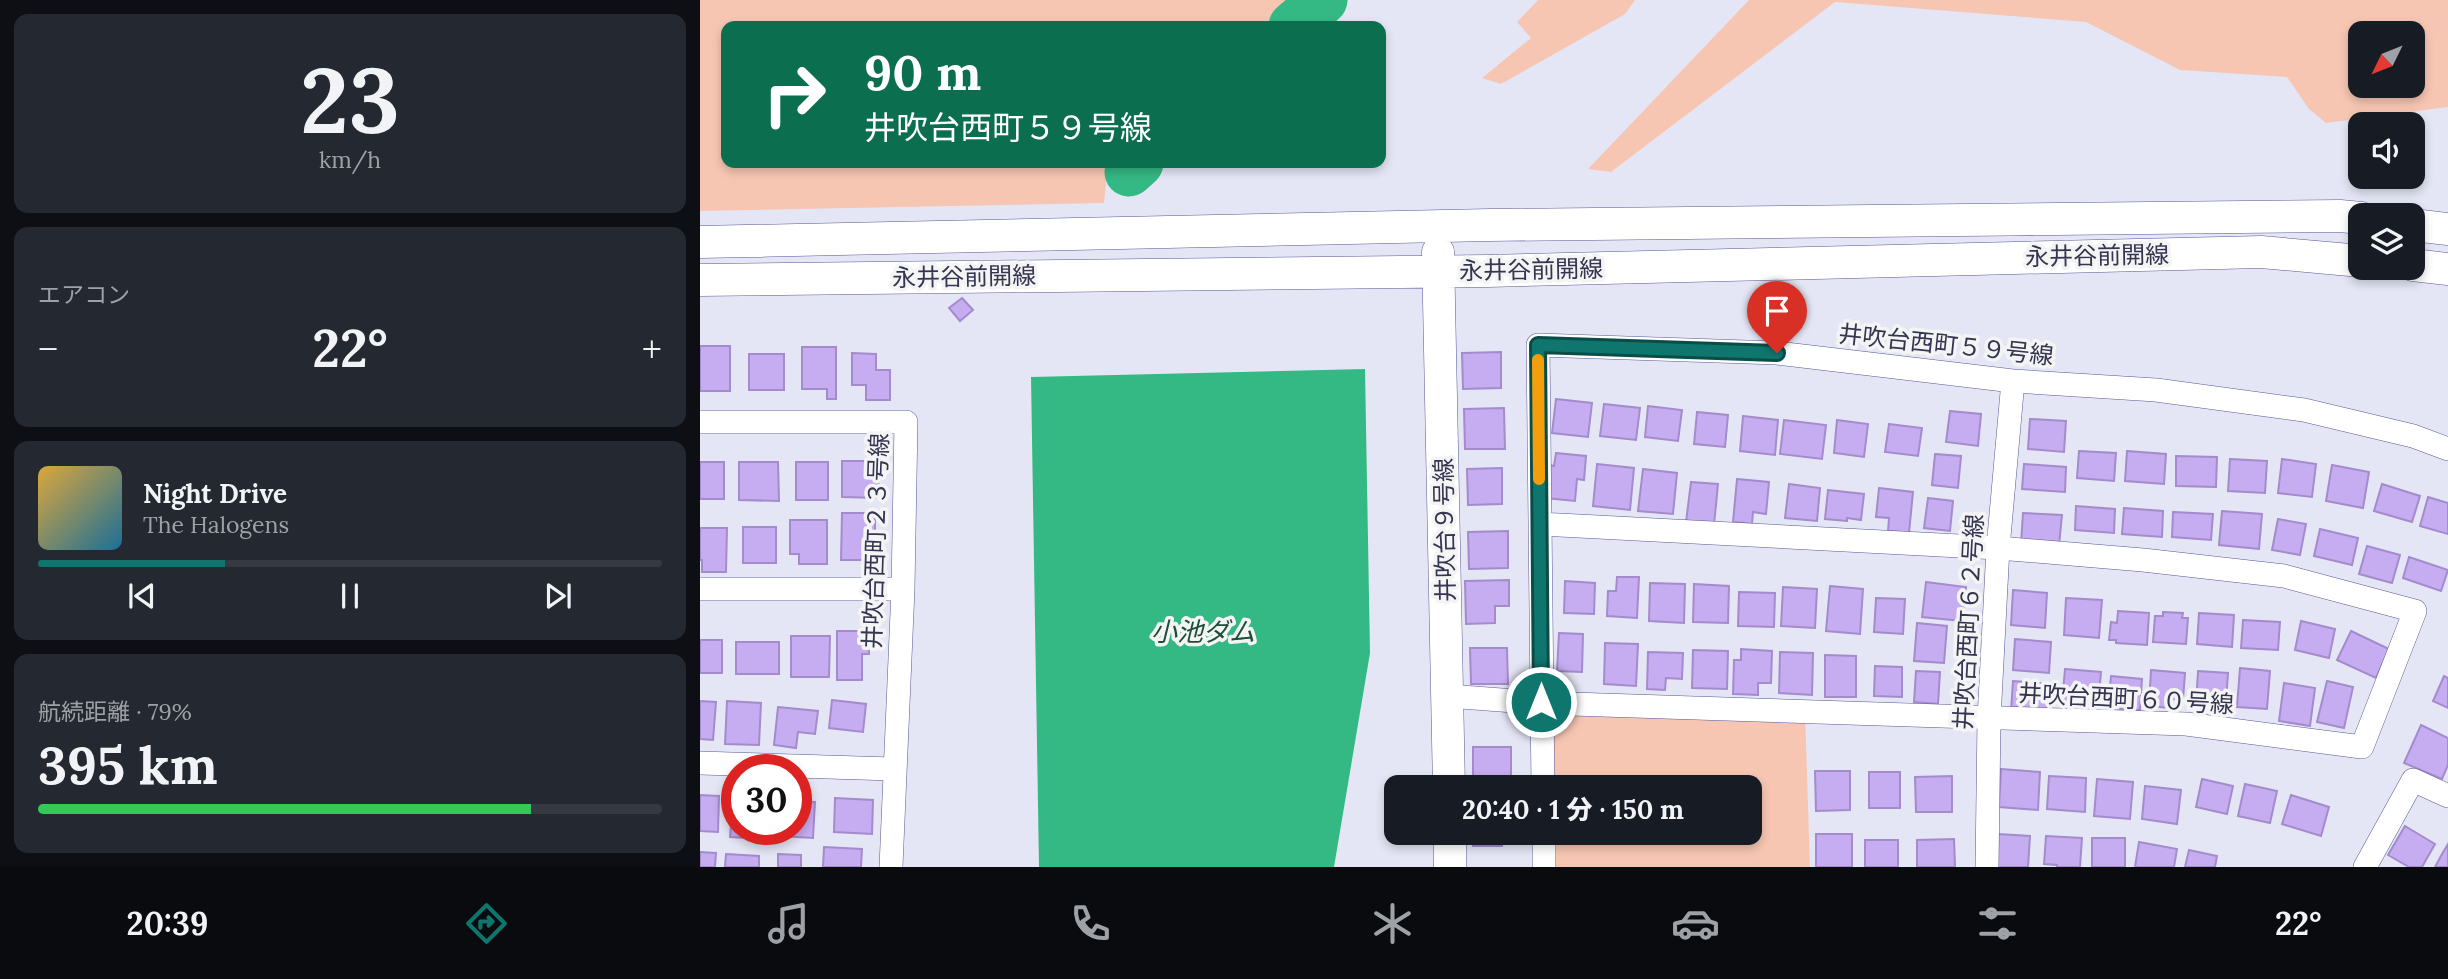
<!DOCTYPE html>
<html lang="ja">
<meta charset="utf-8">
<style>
:root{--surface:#171b24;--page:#242831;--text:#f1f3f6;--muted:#9ea1a6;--line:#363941;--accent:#0f766e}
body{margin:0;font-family:Lora,"Noto Sans JP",serif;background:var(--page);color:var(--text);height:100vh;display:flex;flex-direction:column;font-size:26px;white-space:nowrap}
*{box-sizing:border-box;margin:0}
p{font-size:23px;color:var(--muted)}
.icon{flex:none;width:38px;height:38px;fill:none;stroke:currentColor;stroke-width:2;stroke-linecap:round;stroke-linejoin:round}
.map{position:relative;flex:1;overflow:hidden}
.details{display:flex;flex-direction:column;gap:14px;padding:14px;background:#0d0f14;width:700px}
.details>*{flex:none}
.guide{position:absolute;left:21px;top:21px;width:665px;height:147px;border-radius:14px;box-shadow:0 4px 10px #0003;background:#0b6e4f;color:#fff;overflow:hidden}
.needle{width:46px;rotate:227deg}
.tools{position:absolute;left:1648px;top:21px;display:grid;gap:14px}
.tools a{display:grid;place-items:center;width:77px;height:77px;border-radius:14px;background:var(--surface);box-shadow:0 4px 10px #0003;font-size:35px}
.speed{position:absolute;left:21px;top:754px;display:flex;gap:14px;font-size:35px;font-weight:700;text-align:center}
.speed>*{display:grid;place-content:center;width:91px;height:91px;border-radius:50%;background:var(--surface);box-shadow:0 4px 10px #0003;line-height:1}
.speed .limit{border:10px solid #d22;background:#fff;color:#111}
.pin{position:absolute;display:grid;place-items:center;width:60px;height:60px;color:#fff;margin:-72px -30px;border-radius:50% 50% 50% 0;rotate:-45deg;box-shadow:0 0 7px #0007}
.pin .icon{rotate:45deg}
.me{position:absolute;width:77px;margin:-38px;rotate:0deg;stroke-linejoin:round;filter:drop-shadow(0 0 5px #0008)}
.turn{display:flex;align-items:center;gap:24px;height:147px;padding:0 28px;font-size:32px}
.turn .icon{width:91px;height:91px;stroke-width:2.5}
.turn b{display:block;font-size:49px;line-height:60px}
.big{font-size:52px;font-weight:800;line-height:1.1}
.details .tile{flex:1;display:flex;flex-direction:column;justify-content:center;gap:10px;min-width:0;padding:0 24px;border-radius:14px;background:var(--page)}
.details .dial{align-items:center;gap:0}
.dial b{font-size:91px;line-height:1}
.song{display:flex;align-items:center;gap:21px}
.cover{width:84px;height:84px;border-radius:10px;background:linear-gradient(135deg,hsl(40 70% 55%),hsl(200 70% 35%))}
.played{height:7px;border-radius:4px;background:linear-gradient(90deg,var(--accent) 30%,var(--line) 30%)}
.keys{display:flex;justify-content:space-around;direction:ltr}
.heat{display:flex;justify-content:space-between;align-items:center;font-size:38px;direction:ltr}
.charge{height:10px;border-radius:5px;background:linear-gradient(90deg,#34c759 79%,var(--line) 0)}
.trip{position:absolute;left:684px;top:775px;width:378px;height:70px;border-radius:14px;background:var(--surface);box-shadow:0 4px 10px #0003;font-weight:800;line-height:70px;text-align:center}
.tab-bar{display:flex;height:112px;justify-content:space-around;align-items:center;background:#090b0e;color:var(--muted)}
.tab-bar .icon{width:49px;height:49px}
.tab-bar .current{color:var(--accent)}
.tab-bar b{font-size:32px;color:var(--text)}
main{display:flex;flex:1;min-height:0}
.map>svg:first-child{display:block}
.green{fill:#f7c6b3;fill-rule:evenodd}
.water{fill:#35b984}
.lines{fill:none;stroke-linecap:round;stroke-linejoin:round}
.river{stroke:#35b984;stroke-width:49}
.building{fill:#c6acf0;stroke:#a48bcc;stroke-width:2}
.street-casing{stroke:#575896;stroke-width:24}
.secondary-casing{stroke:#575896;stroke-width:33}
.street{stroke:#fff;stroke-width:23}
.secondary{stroke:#fff;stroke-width:32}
.route-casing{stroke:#0a4d48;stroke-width:18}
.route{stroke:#0f766e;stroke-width:12}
.slow{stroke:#f59e0b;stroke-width:12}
.labels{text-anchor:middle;stroke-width:7;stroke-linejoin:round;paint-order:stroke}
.street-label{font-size:24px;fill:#343551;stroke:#f4f4f4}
.water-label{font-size:26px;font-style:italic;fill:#1b4f38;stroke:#f4f4f4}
</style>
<main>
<section class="details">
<div class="tile dial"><b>23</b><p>km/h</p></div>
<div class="tile"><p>エアコン</p>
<div class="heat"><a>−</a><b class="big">22°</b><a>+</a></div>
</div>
<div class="tile">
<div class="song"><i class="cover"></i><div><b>Night Drive</b><p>The Halogens</p></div></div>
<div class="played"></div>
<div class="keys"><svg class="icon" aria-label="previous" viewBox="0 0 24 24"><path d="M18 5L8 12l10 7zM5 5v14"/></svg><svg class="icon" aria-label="pause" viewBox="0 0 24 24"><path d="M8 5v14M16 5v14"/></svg><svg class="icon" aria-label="next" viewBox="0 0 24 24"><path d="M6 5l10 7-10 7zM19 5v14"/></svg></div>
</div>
<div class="tile"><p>航続距離 · 79%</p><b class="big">395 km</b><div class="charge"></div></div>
</section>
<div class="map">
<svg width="1748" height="867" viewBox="0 0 1748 867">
<rect width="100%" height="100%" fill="#e5e6f5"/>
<path class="green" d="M 0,0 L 605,0 L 575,26 L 26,26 L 26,163 L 418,163 L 407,173 L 404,203 L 0,211 Z
M 838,0 L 935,0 L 925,14 L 801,84 L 782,78 L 831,38 L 817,22 Z
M 1049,0 L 1748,0 L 1748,107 L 1626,123 L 1609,109 L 1587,77 L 1480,70 L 1386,22 L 1135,2 L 911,172 L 888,169 ZM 1661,33 L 1713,33 L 1713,86 L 1661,86 Z
M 841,703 L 1105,712 L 1110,867 L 844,867 L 844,833 L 1050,833 L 1050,788 L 843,787 Z"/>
<path class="water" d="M 665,369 L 670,653 L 634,867 L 339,867 L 331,377 Z"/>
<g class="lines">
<path class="river" d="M 593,26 L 623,0
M 429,172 L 439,163"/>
</g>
<path class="building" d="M 262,298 L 273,310 L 260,321 L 249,308 Z
M 0,346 L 30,346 L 30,391 L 0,391 Z
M 102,347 L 136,347 L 136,399 L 127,399 L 127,389 L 102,389 Z
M 801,352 L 801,388 L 763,389 L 762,353 Z
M 152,353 L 176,354 L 176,370 L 190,370 L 190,400 L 166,400 L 166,385 L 152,385 Z
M 49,354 L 84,354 L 84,390 L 49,390 Z
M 856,399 L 892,403 L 888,437 L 852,433 Z
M 904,404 L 940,408 L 936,440 L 900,436 Z
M 948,406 L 982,410 L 978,441 L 945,437 Z
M 804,408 L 805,449 L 765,449 L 764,409 Z
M 1250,411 L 1281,414 L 1278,446 L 1246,442 Z
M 997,412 L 1028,415 L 1025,447 L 994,444 Z
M 1043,416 L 1078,420 L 1075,455 L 1040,451 Z
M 1330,419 L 1366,421 L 1364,452 L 1328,449 Z
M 1084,420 L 1126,425 L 1122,459 L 1080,454 Z
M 1137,420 L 1168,424 L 1164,457 L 1134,453 Z
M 1189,424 L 1222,428 L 1218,456 L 1185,452 Z
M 1379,451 L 1416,453 L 1414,481 L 1377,478 Z
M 1427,451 L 1466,454 L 1464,484 L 1425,481 Z
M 856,453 L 886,456 L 884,480 L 877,479 L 875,501 L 845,498 L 849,465 L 854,466 Z
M 1235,454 L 1261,456 L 1258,488 L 1232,485 Z
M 1476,456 L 1517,457 L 1516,487 L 1476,486 Z
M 1530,459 L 1567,461 L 1565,493 L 1528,491 Z
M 1582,459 L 1616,464 L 1612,497 L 1578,493 Z
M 142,461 L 179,461 L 179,498 L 142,497 Z
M 0,462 L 24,462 L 24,499 L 0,499 Z
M 39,462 L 78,462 L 79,501 L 39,500 Z
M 96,462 L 128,462 L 128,500 L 96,500 Z
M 897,464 L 934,468 L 930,510 L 893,506 Z
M 1324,464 L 1366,467 L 1365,492 L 1322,489 Z
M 1632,465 L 1669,472 L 1663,508 L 1626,501 Z
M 802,468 L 802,504 L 768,505 L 767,469 Z
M 943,469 L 977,473 L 973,514 L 938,511 Z
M 1037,479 L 1069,482 L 1066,514 L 1053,512 L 1052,524 L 1033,522 Z
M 991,482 L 1018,484 L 1014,525 L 986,522 Z
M 1089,484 L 1120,488 L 1117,521 L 1085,518 Z
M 1682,484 L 1720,496 L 1712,522 L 1674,511 Z
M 1179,488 L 1213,492 L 1209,533 L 1188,531 L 1189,518 L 1176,517 Z
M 1128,490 L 1164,494 L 1161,520 L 1147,518 L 1147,521 L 1125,519 Z
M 1728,497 L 1748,503 L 1748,534 L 1720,526 Z
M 1228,498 L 1253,501 L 1250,531 L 1224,528 Z
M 1376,506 L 1415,509 L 1414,533 L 1375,530 Z
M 1424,508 L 1463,511 L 1462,537 L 1422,534 Z
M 1522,511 L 1562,514 L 1559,549 L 1519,545 Z
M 1473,512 L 1513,514 L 1511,540 L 1472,537 Z
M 142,513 L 175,513 L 175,560 L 141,560 Z
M 1323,513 L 1362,515 L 1359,546 L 1321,544 Z
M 1578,519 L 1606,524 L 1600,555 L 1572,550 Z
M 90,520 L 127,520 L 127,564 L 99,564 L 99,554 L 90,554 Z
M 43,527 L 76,527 L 76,563 L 43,563 Z
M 0,528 L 27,528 L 26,572 L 2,572 L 2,560 L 0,560 Z
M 1620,529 L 1658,538 L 1652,565 L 1614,556 Z
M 808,531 L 808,568 L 769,569 L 768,532 Z
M 1667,546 L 1700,555 L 1692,583 L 1659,574 Z
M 1709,557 L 1748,570 L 1741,591 L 1703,578 Z
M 917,577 L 939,577 L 937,618 L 907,616 L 908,591 L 916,591 Z
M 809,580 L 809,606 L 795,606 L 795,623 L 766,624 L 765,581 Z
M 865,581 L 895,583 L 894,614 L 864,613 Z
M 1226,582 L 1266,587 L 1262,621 L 1222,617 Z
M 950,583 L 985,584 L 984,623 L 949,621 Z
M 994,584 L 1029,586 L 1028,623 L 993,622 Z
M 1130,586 L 1163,589 L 1160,634 L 1126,631 Z
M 1083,587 L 1117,589 L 1115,628 L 1081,626 Z
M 1313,590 L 1347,593 L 1345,628 L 1311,625 Z
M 1039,592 L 1075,593 L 1074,627 L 1038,626 Z
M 1176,598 L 1205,599 L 1203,634 L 1174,632 Z
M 1366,598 L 1402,600 L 1399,638 L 1364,635 Z
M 1418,611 L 1449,613 L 1447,645 L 1416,643 L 1416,640 L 1409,640 L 1411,622 L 1417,623 Z
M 1463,612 L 1483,613 L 1482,618 L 1488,618 L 1486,644 L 1453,642 L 1455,616 L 1463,616 Z
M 1499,613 L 1534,615 L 1532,647 L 1497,644 Z
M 1543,620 L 1580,622 L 1578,650 L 1541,648 Z
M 1601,621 L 1635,629 L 1629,658 L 1595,650 Z
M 1217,623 L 1247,626 L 1244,663 L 1214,661 Z
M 137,631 L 169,631 L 169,654 L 162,654 L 162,680 L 137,680 Z
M 1651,631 L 1689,649 L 1676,678 L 1637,660 Z
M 859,633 L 883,634 L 882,672 L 857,671 Z
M 91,636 L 130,636 L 129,677 L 91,677 Z
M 1315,639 L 1351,642 L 1349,673 L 1313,670 Z
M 0,640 L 22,640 L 22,673 L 0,673 Z
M 36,642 L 79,642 L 79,674 L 36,674 Z
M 905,643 L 938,644 L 936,686 L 904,684 Z
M 770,648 L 807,648 L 808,684 L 771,684 Z
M 1041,649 L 1072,651 L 1071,683 L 1058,683 L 1058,695 L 1033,694 L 1034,660 L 1041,660 Z
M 993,650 L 1028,651 L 1027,689 L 992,688 Z
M 948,652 L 983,653 L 982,679 L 966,678 L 965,690 L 947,689 Z
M 1080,652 L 1113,653 L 1112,695 L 1079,693 Z
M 1125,655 L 1156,656 L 1156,697 L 1125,697 Z
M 1175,666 L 1202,667 L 1202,697 L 1174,696 Z
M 1540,668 L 1570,671 L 1567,709 L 1537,707 Z
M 1365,669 L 1401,672 L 1398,705 L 1362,703 Z
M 1451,670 L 1485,673 L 1483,700 L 1470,699 L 1469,708 L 1449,706 Z
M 1216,671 L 1240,672 L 1238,704 L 1214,702 Z
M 1498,671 L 1528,673 L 1526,702 L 1514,701 L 1514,708 L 1496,706 Z
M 1411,676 L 1442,679 L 1440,710 L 1408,708 Z
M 1744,676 L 1748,678 L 1748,708 L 1733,701 Z
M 1313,681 L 1352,684 L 1349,713 L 1311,711 Z
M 1627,681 L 1653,687 L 1644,728 L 1617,722 Z
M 1584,683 L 1615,688 L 1610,726 L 1579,721 Z
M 132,700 L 166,704 L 163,732 L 129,728 Z
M 0,701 L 16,702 L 13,740 L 0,739 Z
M 27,701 L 61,703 L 59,745 L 25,744 Z
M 78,707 L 118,711 L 115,734 L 98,732 L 96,748 L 74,745 Z
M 1721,725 L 1748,738 L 1748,765 L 1742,779 L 1704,763 Z
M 773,747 L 811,747 L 811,781 L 773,782 Z
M 1301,769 L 1340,772 L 1338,810 L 1299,807 Z
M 1115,771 L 1150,771 L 1150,810 L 1116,811 Z
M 1169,772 L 1200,772 L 1200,808 L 1169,808 Z
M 1252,776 L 1252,812 L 1216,812 L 1215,777 Z
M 1349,776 L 1386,778 L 1385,812 L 1347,809 Z
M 1397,779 L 1433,782 L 1430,819 L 1394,816 Z
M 1502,779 L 1533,786 L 1527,814 L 1496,807 Z
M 1545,784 L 1577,791 L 1570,823 L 1538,816 Z
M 1445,786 L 1481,790 L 1477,824 L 1442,819 Z
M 0,795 L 19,796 L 18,832 L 0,831 Z
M 1591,795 L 1629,807 L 1621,836 L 1582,824 Z
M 135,798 L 173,800 L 172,834 L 134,832 Z
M 96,801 L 115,802 L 113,838 L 80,836 L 81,830 L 96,830 Z
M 32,809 L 37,809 L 37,830 L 65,830 L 64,839 L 30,837 Z
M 1705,826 L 1735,844 L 1722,867 L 1709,867 L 1688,855 Z
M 773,833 L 813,833 L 813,835 L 802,835 L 802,846 L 773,846 Z
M 1116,834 L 1152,834 L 1152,867 L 1116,867 Z
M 1298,834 L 1330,836 L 1328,867 L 1296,867 Z
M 1346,836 L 1382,838 L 1380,867 L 1357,867 L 1357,865 L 1344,864 Z
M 1392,838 L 1425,838 L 1425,867 L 1392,867 Z
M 1254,839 L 1255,867 L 1217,867 L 1217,840 Z
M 1165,840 L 1198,840 L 1198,867 L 1165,867 Z
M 1439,842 L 1477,849 L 1474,867 L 1435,867 Z
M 1748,844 L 1748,867 L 1735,867 L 1742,854 Z
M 124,847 L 162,849 L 161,867 L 123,867 Z
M 1489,850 L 1517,856 L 1515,867 L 1485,867 Z
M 0,852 L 16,853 L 15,867 L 0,867 Z
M 26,854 L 59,856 L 59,867 L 25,867 Z
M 78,854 L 101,855 L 101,867 L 78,867 Z"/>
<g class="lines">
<g class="street-casing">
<path id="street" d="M 0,422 L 206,422 L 203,589 L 191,867
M 0,589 L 203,589
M 748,696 L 841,703 L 1486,724 L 1662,747 L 1715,611 L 1584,576 L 1443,560 L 1298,548 L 840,524
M 0,763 L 193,769
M 843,788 L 838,345 L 1077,353 L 1313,381 L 1456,390 L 1604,410 L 1713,436 L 1748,449
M 844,833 L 844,867
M 1287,867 L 1289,719 L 1298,548 L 1313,381
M 1665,867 L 1713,780 L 1748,796"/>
</g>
<g class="secondary-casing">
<path id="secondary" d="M 1713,225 L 1748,229
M 0,242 L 790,225 L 1640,216 L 1661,218
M 738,252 L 749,788
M 1713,265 L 1748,269
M 0,280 L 788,271 L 1561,252 L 1661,261
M 750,833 L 750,867"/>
</g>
<use href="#street" class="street"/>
<use href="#secondary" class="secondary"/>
</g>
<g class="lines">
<g class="route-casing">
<path id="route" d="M 841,702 L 838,345 L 1077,353"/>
</g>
<use href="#route" class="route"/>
<path class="slow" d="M 838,360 L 839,479"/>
</g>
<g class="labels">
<g class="street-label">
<text transform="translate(1397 256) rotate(-1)" y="8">永井谷前開線</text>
<text transform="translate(831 270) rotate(-1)" y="8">永井谷前開線</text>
<text transform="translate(264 277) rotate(-1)" y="8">永井谷前開線</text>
<text transform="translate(1246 345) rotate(6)" y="8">井吹台西町５９号線</text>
<text transform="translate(745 530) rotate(-91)" y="8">井吹台９号線</text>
<text transform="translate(176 541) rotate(-88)" y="8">井吹台西町２３号線</text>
<text transform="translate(1269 622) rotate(-87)" y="8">井吹台西町６２号線</text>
<text transform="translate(1426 699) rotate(3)" y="8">井吹台西町６０号線</text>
</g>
<g class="water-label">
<text x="503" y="641">小池ダム</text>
</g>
</g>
</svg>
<div class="tools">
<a><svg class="needle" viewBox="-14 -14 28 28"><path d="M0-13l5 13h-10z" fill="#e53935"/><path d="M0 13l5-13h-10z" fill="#9ea1a6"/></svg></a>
<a><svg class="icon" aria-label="sound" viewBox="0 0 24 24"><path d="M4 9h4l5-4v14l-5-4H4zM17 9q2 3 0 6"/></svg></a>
<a><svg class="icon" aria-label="layers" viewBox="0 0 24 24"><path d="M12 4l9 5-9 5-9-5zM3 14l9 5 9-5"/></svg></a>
</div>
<div class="speed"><div class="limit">30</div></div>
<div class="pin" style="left:1077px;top:353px;background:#d93025"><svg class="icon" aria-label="arrive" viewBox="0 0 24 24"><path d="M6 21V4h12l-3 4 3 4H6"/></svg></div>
<svg class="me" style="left:841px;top:702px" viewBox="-20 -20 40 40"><circle r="17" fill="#0f766e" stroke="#fff" stroke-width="3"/><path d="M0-11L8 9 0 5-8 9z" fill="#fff"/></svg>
<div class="trip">20:40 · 1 分 · 150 m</div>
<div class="guide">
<div class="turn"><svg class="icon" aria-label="right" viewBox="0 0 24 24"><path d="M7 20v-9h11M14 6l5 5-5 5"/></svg><div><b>90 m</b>井吹台西町５９号線</div></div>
</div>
</div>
</main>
<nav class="tab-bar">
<b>20:39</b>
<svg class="icon current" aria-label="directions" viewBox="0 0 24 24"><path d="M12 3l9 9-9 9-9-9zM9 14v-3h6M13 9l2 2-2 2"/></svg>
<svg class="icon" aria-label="music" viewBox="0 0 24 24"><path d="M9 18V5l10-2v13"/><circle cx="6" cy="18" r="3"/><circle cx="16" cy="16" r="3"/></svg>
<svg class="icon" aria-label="phone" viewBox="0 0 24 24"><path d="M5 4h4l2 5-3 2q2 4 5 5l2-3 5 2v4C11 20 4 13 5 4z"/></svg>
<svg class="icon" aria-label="climate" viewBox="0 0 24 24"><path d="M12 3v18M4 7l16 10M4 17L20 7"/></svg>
<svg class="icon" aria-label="car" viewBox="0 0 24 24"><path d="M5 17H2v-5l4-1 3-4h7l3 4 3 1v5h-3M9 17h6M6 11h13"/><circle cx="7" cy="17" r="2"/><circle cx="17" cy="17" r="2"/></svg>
<svg class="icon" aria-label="filters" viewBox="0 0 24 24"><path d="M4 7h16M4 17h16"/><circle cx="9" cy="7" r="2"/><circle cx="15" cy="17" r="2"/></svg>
<b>22°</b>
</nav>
